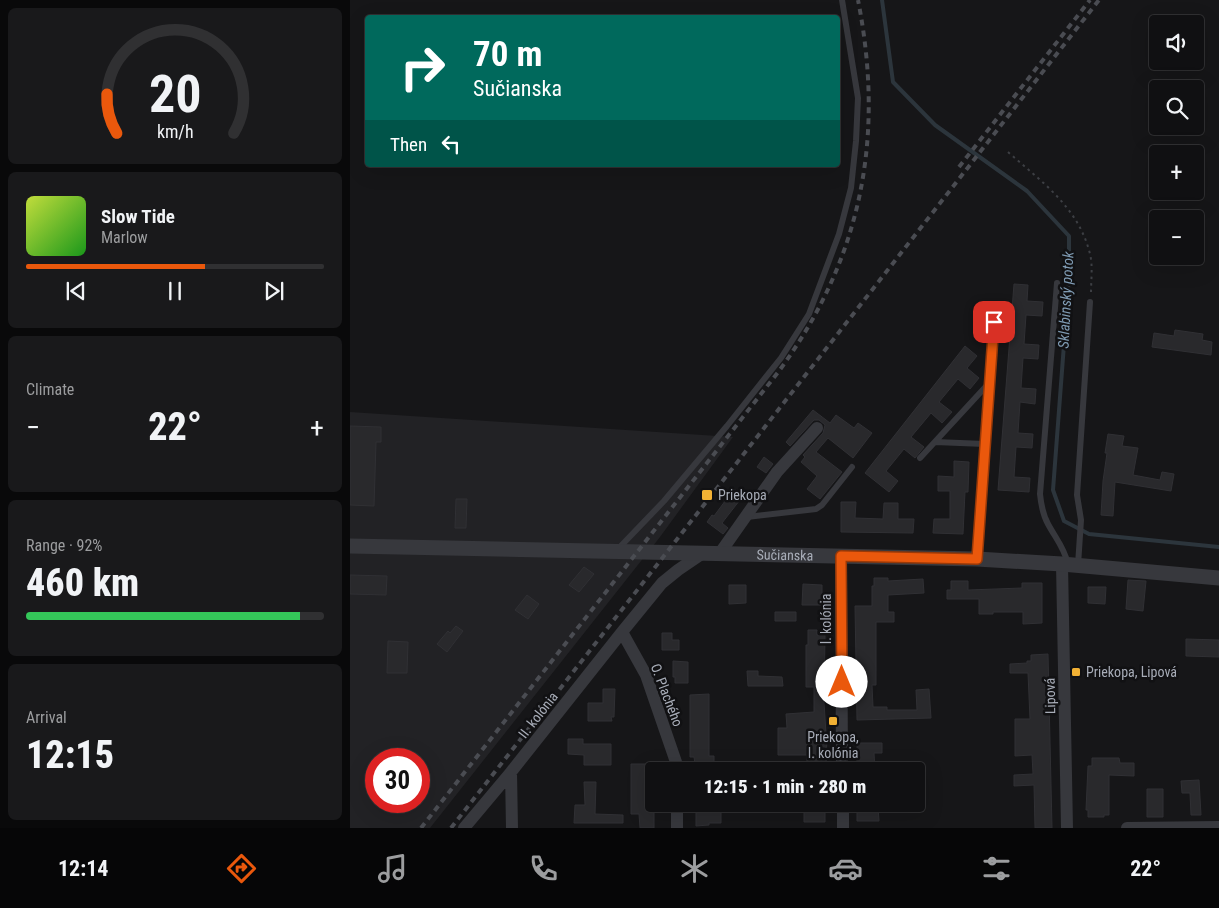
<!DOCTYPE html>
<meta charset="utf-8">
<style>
:root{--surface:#101012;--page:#19191b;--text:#f1f3f6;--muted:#9c9d9f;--line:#303032;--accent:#ea580c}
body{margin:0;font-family:"Roboto Condensed",sans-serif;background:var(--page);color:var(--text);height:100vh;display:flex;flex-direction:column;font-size:19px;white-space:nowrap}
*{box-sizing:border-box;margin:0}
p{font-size:16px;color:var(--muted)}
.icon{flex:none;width:28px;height:28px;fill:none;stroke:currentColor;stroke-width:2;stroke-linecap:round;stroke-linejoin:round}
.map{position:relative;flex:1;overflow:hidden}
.drawer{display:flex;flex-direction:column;gap:8px;padding:8px;background:#09090a;width:350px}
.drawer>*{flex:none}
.banner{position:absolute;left:15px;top:15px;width:475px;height:152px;border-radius:5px;box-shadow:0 5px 20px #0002,0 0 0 1px var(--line);background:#00695c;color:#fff;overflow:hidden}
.fabs{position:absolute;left:799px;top:15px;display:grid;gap:10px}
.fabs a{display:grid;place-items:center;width:55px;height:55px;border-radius:5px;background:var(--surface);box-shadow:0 5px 20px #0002,0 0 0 1px var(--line);font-size:25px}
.speed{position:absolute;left:15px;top:748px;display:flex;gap:10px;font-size:25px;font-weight:700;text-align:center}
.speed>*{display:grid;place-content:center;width:65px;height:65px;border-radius:50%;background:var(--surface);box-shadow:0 5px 20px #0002,0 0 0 1px var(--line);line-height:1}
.speed .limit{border:8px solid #d22;background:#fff;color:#111}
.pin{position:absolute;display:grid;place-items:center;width:42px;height:42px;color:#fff;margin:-21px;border-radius:10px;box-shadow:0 2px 8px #0006}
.me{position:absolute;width:55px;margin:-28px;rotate:0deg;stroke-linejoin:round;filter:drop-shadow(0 0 4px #0008)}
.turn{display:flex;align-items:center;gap:18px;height:105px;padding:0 25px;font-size:22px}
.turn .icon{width:65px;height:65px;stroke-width:2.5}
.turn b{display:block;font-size:35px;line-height:42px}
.then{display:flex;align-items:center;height:48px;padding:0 25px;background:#0003;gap:10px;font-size:19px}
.big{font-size:38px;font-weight:800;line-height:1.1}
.drawer .widget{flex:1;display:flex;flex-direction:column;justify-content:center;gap:8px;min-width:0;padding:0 18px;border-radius:8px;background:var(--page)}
.drawer .dial{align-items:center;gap:0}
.dial svg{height:130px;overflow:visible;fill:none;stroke:var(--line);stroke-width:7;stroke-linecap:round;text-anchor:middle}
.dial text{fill:var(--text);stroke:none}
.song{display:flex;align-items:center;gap:15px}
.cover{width:60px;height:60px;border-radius:8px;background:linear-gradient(135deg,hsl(70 70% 55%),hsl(120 70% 35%))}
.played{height:5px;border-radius:2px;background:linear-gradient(90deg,var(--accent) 60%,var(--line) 60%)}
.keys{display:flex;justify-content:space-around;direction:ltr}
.heat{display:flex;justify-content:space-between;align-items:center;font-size:28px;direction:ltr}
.charge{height:8px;border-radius:4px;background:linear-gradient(90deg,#34c759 92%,var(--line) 0)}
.trip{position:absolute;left:295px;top:762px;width:280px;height:50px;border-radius:5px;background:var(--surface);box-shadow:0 5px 20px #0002,0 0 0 1px var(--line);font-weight:800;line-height:50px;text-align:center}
.tab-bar{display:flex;height:80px;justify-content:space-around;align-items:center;background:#060607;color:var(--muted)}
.tab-bar .icon{width:35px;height:35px}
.tab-bar .on{color:var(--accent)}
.tab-bar b{font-size:22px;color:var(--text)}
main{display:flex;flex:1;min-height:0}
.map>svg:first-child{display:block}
.built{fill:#222225;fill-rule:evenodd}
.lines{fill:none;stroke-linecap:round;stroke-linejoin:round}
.stream{stroke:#2c353c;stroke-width:4}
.building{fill:#29292c;stroke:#303034}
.path{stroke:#3d3f44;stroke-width:2;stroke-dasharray:2.5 4;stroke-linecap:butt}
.service{stroke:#37383d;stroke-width:6}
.minor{stroke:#37383d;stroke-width:12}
.tertiary{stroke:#37383d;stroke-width:15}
.rail{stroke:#4a4c52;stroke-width:4;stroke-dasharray:6 5;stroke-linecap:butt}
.route-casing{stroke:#983908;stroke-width:12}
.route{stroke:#ea580c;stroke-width:9}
.poi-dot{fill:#f2b134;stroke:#111113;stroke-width:2}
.labels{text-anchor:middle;stroke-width:5;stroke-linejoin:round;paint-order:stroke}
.poi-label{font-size:14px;fill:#a8adb8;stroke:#111113;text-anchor:start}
.street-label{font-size:14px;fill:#a8adb8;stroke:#111113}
.water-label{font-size:15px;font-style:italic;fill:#7f9bb3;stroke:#111113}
</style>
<main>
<section class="drawer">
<div class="widget dial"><svg viewBox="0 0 100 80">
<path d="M14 69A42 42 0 1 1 86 69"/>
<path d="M14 69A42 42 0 0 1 8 45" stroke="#ea580c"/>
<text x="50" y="56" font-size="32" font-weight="700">20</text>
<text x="50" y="72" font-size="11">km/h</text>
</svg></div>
<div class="widget">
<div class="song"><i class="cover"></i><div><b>Slow Tide</b><p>Marlow</p></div></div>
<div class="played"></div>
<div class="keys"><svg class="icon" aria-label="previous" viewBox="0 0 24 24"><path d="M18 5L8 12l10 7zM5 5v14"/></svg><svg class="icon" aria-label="pause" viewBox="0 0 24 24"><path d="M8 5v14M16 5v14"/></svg><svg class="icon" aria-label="next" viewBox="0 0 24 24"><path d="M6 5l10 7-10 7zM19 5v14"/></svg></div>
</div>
<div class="widget"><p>Climate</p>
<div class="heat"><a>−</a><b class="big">22°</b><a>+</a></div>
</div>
<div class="widget"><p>Range · 92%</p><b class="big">460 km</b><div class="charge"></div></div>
<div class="widget"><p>Arrival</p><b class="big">12:15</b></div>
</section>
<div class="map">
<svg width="869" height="828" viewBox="0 0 869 828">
<rect width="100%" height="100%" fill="#161618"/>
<path class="built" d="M 0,412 L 383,437 L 310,537 L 80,828 L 0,828 ZM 26,759 L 69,759 L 69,801 L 26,801 Z"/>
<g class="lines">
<path class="stream" d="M 532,0 L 543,82 L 585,125 L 677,191 L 719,236 L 719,278 L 703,490 L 714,521 L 739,534 L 869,547"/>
</g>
<path class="building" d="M 664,284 L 678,285 L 677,301 L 693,302 L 692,316 L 676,315 L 674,344 L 689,345 L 688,359 L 673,358 L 671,388 L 686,389 L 685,404 L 670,402 L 668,433 L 683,434 L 682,448 L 666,447 L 664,477 L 680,478 L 679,492 L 648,490 Z
M 825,330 L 853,334 L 852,340 L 862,342 L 861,355 L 802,347 L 804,333 L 824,336 Z
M 615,346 L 627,356 L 617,368 L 629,378 L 620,389 L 608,379 L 589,402 L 602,412 L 592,423 L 581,413 L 561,437 L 574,447 L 565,458 L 554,449 L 536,471 L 548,481 L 539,492 L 515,473 Z
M 463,410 L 480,423 L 486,415 L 504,428 L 508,423 L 522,433 L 503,458 L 478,438 L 466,452 L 492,472 L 470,499 L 457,489 L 467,476 L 451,462 L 455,457 L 453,455 L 473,433 L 475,425 L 469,420 L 464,420 L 440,446 L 436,442 Z
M 0,426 L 31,427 L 31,442 L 26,442 L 24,506 L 0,505 Z
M 758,434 L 774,436 L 772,446 L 788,448 L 783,475 L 810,480 L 812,472 L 824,474 L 821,491 L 765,482 L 763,516 L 751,515 L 753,481 L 757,453 L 755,453 Z
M 414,457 L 423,464 L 416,473 L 407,467 Z
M 604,461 L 619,462 L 618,492 L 615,492 L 613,534 L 583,533 L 584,519 L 600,519 L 600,491 L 588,491 L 588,476 L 604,477 Z
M 384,489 L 393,496 L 372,523 L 378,528 L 373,534 L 357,522 L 362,515 L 364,516 Z
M 106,499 L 117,499 L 116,528 L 105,528 Z
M 491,502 L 506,502 L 505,518 L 533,519 L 534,503 L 548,503 L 548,519 L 564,519 L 563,533 L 491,532 Z
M 234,567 L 244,574 L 229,592 L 219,585 Z
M 0,575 L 37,576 L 36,595 L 0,594 Z
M 524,578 L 538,578 L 538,581 L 573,579 L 574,593 L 538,595 L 538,612 L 544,612 L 544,622 L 526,622 L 526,685 L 522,685 L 523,707 L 537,707 L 537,710 L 567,710 L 566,690 L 579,689 L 581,718 L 507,720 L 505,606 L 522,606 L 522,586 L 524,586 Z
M 778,580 L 796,581 L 793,611 L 776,609 Z
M 601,581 L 618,581 L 618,590 L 672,588 L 672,583 L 692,583 L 692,623 L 673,624 L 673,612 L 643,612 L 643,614 L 629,614 L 629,599 L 597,599 L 597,590 L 601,590 Z
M 453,584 L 472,585 L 472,605 L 452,605 Z
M 379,585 L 396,585 L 396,603 L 379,604 Z
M 738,587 L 756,587 L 755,604 L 738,603 Z
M 177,595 L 189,604 L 178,619 L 165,610 Z
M 425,612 L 446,612 L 446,621 L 425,621 Z
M 106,626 L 113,631 L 97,652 L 87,644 L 98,631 L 100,633 Z
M 458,630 L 467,630 L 467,635 L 475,635 L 474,702 L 476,734 L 477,734 L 476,771 L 457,771 L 457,755 L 428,755 L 428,728 L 437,728 L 436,714 L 464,712 L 464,687 L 456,687 L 456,645 L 458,645 Z
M 312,633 L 322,633 L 322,640 L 329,640 L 329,650 L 312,650 Z
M 836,639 L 869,640 L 869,657 L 836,656 Z
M 38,641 L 58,642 L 57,673 L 37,673 Z
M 698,654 L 702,828 L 685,828 L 684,785 L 664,786 L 664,775 L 683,774 L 682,755 L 665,756 L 665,719 L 680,719 L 678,673 L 660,673 L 660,664 L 677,663 L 677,661 L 681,661 L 681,655 Z
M 323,661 L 338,662 L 338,683 L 325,683 L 325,677 L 323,677 Z
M 397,671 L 408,671 L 408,676 L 432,677 L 433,686 L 398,686 Z
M 253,689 L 265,689 L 264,717 L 261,717 L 262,721 L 238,721 L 238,703 L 253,703 Z
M 359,694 L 359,756 L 364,756 L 364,771 L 346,771 L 344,757 L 340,757 L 340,695 Z
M 218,739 L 233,739 L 233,744 L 261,744 L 261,765 L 234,765 L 234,755 L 218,754 Z
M 507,743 L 532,743 L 532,753 L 524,753 L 525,771 L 507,771 Z
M 742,758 L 769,758 L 770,763 L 784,763 L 784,776 L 759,775 L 759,815 L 754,815 L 754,817 L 738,817 L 738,810 L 736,810 L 738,766 L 742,766 Z
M 281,764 L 304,764 L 304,828 L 290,828 L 289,814 L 281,814 Z
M 849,780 L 851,815 L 841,815 L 840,793 L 832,793 L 831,781 Z
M 234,782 L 246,782 L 245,814 L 273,815 L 273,823 L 224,823 L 225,805 L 235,805 Z
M 797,789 L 813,789 L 813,817 L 797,817 Z
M 354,804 L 371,804 L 371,823 L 359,823 L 359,825 L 346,826 L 346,812 L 354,812 Z
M 458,804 L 475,804 L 475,822 L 454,822 L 454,811 L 459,811 Z
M 507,804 L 524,804 L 524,807 L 528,807 L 529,821 L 507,821 Z"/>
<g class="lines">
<path class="path" d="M 658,152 C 692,182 729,208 740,254 C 743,266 741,280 741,293"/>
<path class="service" d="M 707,283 L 690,494 C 691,504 693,515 698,524 C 706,539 714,547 718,564
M 585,442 L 635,444
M 570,458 L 640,382
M 397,517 L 466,509 L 472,505 L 502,467
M 267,550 L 314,501 L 377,426 L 431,358 L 459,314 L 489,234 L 501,188 L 506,141 L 508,98 L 492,0
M 627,558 L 644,323 L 631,311
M 728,565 L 731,520 L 727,495 L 740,302"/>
<path class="minor" d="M 370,553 L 427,472 L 467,428
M 491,556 L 492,771
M 712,564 L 717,828
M 272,632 L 296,675 L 326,762 L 326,771
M 327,804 L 327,828
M 493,804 L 493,828
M 114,828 L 161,772
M 162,828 L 161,772 L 272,632 L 312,583 L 328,570 L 353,553
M 777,828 L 869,827"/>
<path class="tertiary" id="s1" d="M 0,546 L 627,559 L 712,564 L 869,578"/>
<path class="rail" d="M 609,167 L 740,0
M 71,828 L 429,371 C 512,258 535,137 508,0
M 101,828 L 749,0"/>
</g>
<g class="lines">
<g class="route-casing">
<path id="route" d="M 492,682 L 491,556 L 627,559 L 644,322"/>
</g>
<use href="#route" class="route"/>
</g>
<g class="poi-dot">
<rect x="351" y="489" width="12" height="12" rx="2.5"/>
<rect x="721" y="667" width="10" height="10" rx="2.5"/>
<rect x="478" y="716" width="10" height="10" rx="2.5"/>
</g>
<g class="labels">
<g class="poi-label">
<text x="368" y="500">Priekopa</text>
<text x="736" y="677">Priekopa, Lipová</text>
<text x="483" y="742" text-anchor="middle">Priekopa,<tspan x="483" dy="16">I. kolónia</tspan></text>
</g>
<g class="street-label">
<text dy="5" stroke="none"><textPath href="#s1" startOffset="435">Sučianska</textPath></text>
<text transform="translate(476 619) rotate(-90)" y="5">I. kolónia</text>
<text transform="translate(317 695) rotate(69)" y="5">O. Plachého</text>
<text transform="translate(700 696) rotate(-91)" y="5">Lipová</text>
<text transform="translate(188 715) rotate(-52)" y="5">II. kolónia</text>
</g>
<g class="water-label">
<text transform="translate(716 300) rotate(-87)" y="5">Sklabinský potok</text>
</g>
</g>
</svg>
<div class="fabs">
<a><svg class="icon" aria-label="sound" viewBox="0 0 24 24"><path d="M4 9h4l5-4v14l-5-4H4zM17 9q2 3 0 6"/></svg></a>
<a><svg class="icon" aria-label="search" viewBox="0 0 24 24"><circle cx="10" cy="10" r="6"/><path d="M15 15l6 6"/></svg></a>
<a>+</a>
<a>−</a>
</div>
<div class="speed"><div class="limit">30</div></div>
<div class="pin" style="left:644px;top:322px;background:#d93025"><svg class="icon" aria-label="arrive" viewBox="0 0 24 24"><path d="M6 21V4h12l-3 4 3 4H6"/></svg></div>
<svg class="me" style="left:492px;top:682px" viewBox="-20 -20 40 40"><circle r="19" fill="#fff"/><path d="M0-13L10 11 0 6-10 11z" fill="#ea580c"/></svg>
<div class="trip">12:15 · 1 min · 280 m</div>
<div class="banner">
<div class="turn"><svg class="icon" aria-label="right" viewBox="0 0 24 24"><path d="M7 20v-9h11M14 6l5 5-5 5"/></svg><div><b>70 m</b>Sučianska</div></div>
<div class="then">Then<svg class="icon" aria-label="left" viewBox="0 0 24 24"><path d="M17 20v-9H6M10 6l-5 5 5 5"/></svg></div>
</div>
</div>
</main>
<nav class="tab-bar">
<b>12:14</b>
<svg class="icon on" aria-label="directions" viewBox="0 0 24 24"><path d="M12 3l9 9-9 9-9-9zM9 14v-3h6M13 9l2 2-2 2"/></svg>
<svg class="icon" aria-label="music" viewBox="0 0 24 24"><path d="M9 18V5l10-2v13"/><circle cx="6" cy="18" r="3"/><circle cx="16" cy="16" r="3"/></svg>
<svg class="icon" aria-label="phone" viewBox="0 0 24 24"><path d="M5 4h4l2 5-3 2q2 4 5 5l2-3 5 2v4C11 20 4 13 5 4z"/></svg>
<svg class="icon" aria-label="climate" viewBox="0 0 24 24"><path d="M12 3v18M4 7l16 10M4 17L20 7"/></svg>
<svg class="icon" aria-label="car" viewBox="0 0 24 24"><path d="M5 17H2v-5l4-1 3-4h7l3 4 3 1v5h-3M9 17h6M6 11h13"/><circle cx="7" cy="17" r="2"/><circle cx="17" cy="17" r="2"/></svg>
<svg class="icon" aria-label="filters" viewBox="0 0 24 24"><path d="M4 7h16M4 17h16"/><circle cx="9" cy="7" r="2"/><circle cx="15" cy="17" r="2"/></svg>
<b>22°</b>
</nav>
